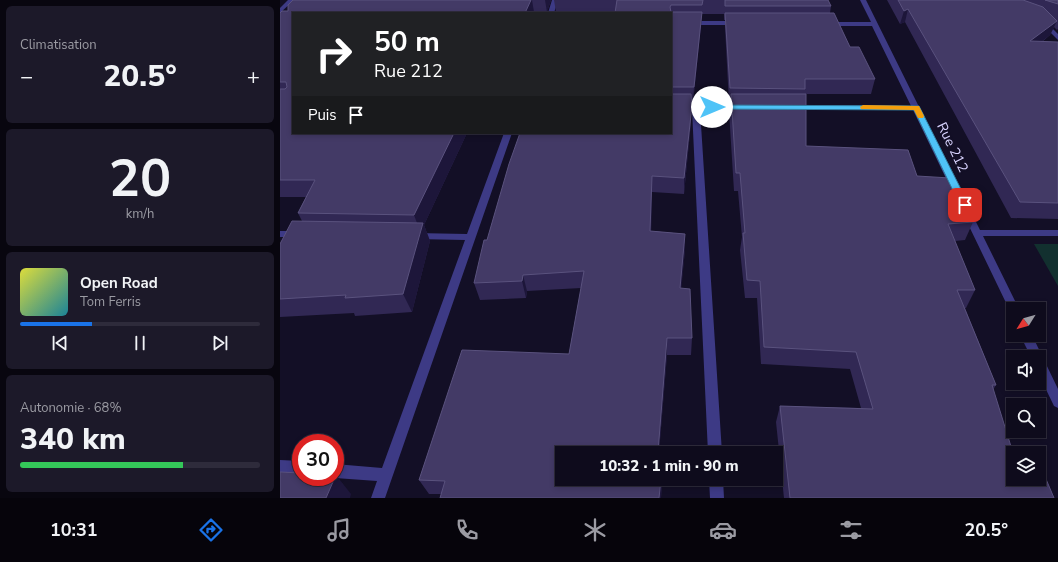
<!DOCTYPE html>
<html lang="fr">
<meta charset="utf-8">
<style>
:root{--surface:#0e0b1c;--page:#1c1929;--text:#f1f3f6;--muted:#9b9ba3;--line:#2e2b3b;--accent:#1a73e8}
body{margin:0;font-family:"Nunito Sans",sans-serif;background:var(--page);color:var(--text);height:100vh;display:flex;flex-direction:column;font-size:15px;white-space:nowrap}
*{box-sizing:border-box;margin:0}
p{font-size:13px;color:var(--muted)}
.icon{flex:none;width:22px;height:22px;fill:none;stroke:currentColor;stroke-width:2;stroke-linecap:round;stroke-linejoin:round}
.map{position:relative;flex:1;overflow:hidden}
.drawer{display:flex;flex-direction:column;gap:6px;padding:6px;background:#08060f;width:280px}
.drawer>*{flex:none}
.top-card{position:absolute;left:12px;top:12px;width:380px;height:122px;border-radius:0px;box-shadow:0 2px 6px #0003,0 0 0 1px var(--line);background:#202124;color:#fff;overflow:hidden}
.needle{width:26px;rotate:233deg}
.fabs{position:absolute;left:726px;top:302px;display:grid;gap:8px}
.fabs a{display:grid;place-items:center;width:40px;height:40px;border-radius:0px;background:var(--surface);box-shadow:0 2px 6px #0003,0 0 0 1px var(--line);font-size:20px}
.speed{position:absolute;left:12px;top:434px;display:flex;gap:8px;font-size:20px;font-weight:700;text-align:center}
.speed>*{display:grid;place-content:center;width:52px;height:52px;border-radius:50%;background:var(--surface);box-shadow:0 2px 6px #0003,0 0 0 1px var(--line);line-height:1}
.speed .limit{border:6px solid #d22;background:#fff;color:#111}
.pin{position:absolute;display:grid;place-items:center;width:34px;height:34px;color:#fff;margin:-17px;border-radius:8px;box-shadow:0 2px 6px #0006}
.me{position:absolute;width:44px;margin:-22px;rotate:90deg;stroke-linejoin:round;filter:drop-shadow(0 0 3px #0008)}
.turn{display:flex;align-items:center;gap:14px;height:84px;padding:0 16px;font-size:18px}
.turn .icon{width:52px;height:52px;stroke-width:2.5}
.turn b{display:block;font-size:28px;line-height:34px}
.then{display:flex;align-items:center;height:38px;padding:0 16px;background:#0003;gap:8px;font-size:15px}
.big{font-size:30px;font-weight:800;line-height:1.1}
.drawer .widget{flex:1;display:flex;flex-direction:column;justify-content:center;gap:6px;min-width:0;padding:0 14px;border-radius:6px;background:var(--page)}
.drawer .dial{align-items:center;gap:0}
.dial b{font-size:52px;line-height:1}
.song{display:flex;align-items:center;gap:12px}
.cover{width:48px;height:48px;border-radius:6px;background:linear-gradient(135deg,hsl(60 70% 55%),hsl(190 70% 35%))}
.played{height:4px;border-radius:2px;background:linear-gradient(90deg,var(--accent) 30%,var(--line) 30%)}
.keys{display:flex;justify-content:space-around;direction:ltr}
.heat{display:flex;justify-content:space-between;align-items:center;font-size:22px;direction:ltr}
.charge{height:6px;border-radius:3px;background:linear-gradient(90deg,#34c759 68%,var(--line) 0)}
.trip{position:absolute;left:275px;top:446px;width:228px;height:40px;border-radius:0px;background:var(--surface);box-shadow:0 2px 6px #0003,0 0 0 1px var(--line);font-weight:800;line-height:40px;text-align:center}
.dock{display:flex;height:64px;justify-content:space-around;align-items:center;background:#06040b;color:var(--muted)}
.dock .icon{width:28px;height:28px}
.dock .current{color:var(--accent)}
.dock b{font-size:18px;color:var(--text)}
main{display:flex;flex:1;min-height:0}
.map>svg:first-child{display:block}
.green{fill:#12302f}
.lines{fill:none;stroke-linecap:round;stroke-linejoin:round}
.minor{fill:#3d3a85;fill-rule:evenodd}
.wall{fill:#312854}
.shaded-wall{fill:#1d163a}
.building{fill:#433a66;stroke:#5a527e}
.route{fill:#4fc3f7;stroke:#337fa1}
.slow{fill:#f59e0b}
.labels{text-anchor:middle;stroke-width:4;stroke-linejoin:round;paint-order:stroke}
.street-label{font-size:14px;fill:#d9d4ff;stroke:#130f26}
</style>
<main>
<section class="drawer">
<div class="widget"><p>Climatisation</p>
<div class="heat"><a>−</a><b class="big">20.5°</b><a>+</a></div>
</div>
<div class="widget dial"><b>20</b><p>km/h</p></div>
<div class="widget">
<div class="song"><i class="cover"></i><div><b>Open Road</b><p>Tom Ferris</p></div></div>
<div class="played"></div>
<div class="keys"><svg class="icon" aria-label="previous" viewBox="0 0 24 24"><path d="M18 5L8 12l10 7zM5 5v14"/></svg><svg class="icon" aria-label="pause" viewBox="0 0 24 24"><path d="M8 5v14M16 5v14"/></svg><svg class="icon" aria-label="next" viewBox="0 0 24 24"><path d="M6 5l10 7-10 7zM19 5v14"/></svg></div>
</div>
<div class="widget"><p>Autonomie · 68%</p><b class="big">340 km</b><div class="charge"></div></div>
</section>
<div class="map">
<svg width="778" height="498" viewBox="0 0 778 498">
<rect width="100%" height="100%" fill="#130f26"/>
<path class="green" d="M 754,244 L 778,244 L 778,286 Z"/>
<g class="lines">
<path class="minor" d="M 8,0 L 14,0 L 0,13 L 0,8 Z
M 272,0 L 278,0 L 274,13 L 268,13 Z
M 580,0 L 586,0 L 700,230 L 778,230 L 778,236 L 703,236 L 739,309 L 733,309 L 733,313 L 730,312 L 729,309 L 633,110 L 512,109 L 508,107 L 512,105 L 631,106 L 592,26 L 547,26 L 544,24 L 547,22 L 591,22 Z
M 391,21 L 457,21 L 460,23 L 457,25 L 391,25 Z
M 761,21 L 765,21 L 778,34 L 778,40 L 761,23 Z
M 391,104 L 462,105 L 466,107 L 462,109 L 420,109 L 442,453 L 428,453 L 412,109 L 391,108 Z
M 224,133 L 232,133 L 105,498 L 91,498 L 97,481 L 55,478 L 54,477 L 55,477 L 55,464 L 102,468 L 185,240 L 135,239 L 130,236 L 135,233 L 187,234 Z
M 0,231 L 19,231 L 24,234 L 19,237 L 0,237 Z
M 740,335 L 752,335 L 778,389 L 778,408 L 774,406 L 759,375 L 759,357 L 751,357 Z
M 0,460 L 21,461 L 21,475 L 0,472 Z
M 429,479 L 443,479 L 444,498 L 430,498 Z"/>
</g>
<path class="wall" d="M 13,0 L 271,0 L 267,12 L 13,13 L 187,133 L 144,225 L 150,241 L 132,312 L 75,316 L 74,313 L 0,317 L 0,244 L 22,221 L 18,213 L 26,197 L 0,197 L 0,13 L 8,11 Z
M 274,0 L 548,0 L 551,6 L 550,13 L 570,47 L 595,79 L 591,94 L 526,94 L 526,146 L 637,176 L 675,194 L 693,222 L 685,240 L 675,241 L 695,290 L 686,308 L 685,308 L 716,385 L 713,390 L 733,479 L 774,498 L 504,498 L 496,422 L 500,406 L 581,408 L 570,369 L 481,364 L 477,298 L 465,298 L 460,250 L 462,237 L 458,191 L 454,191 L 449,111 L 450,103 L 449,103 L 445,27 L 445,20 L 444,20 L 444,14 L 422,14 L 413,103 L 411,103 L 411,122 L 404,194 L 372,192 L 371,231 L 405,234 L 405,250 L 401,288 L 412,338 L 411,355 L 387,355 L 379,452 L 282,479 L 382,479 L 381,498 L 160,498 L 161,494 L 149,494 L 139,480 L 289,354 L 301,288 L 247,291 L 246,298 L 200,300 L 194,283 L 207,240 L 391,133 L 335,12 L 276,12 Z
M 607,0 L 778,0 L 778,29 L 777,30 L 774,27 L 770,35 L 762,42 L 778,42 L 778,219 L 731,218 L 625,22 L 620,24 Z"/>
<path class="shaded-wall" d="M 251,0 L 252,0 L 254,12 L 253,13 L 245,13 Z
M 265,0 L 271,0 L 267,12 Z
M 628,9 L 625,22 L 620,24 L 624,11 Z
M 422,12 L 421,27 L 413,103 L 414,87 Z
M 777,21 L 770,35 L 744,55 L 750,41 Z
M 412,106 L 411,122 L 404,194 L 404,178 Z
M 174,133 L 187,133 L 144,225 L 150,241 L 132,312 L 123,294 L 140,231 L 134,215 Z
M 372,176 L 372,192 L 371,248 L 370,231 Z
M 405,234 L 405,250 L 400,305 L 400,288 Z
M 243,275 L 247,291 L 246,298 L 242,281 Z
M 387,338 L 387,355 L 379,453 L 378,453 Z
M 56,475 L 71,494 L 70,498 L 46,498 Z
M 381,479 L 382,479 L 381,498 L 379,498 Z"/>
<path class="building" d="M 13,0 L 251,0 L 245,13 L 13,13 L 13,133 L 174,133 L 134,215 L 18,213 L 35,180 L 0,180 L 0,89 L 5,89 L 7,87 L 6,82 L 0,82 L 0,13 L 2,11 L 8,11 L 8,5 Z
M 337,0 L 423,0 L 422,5 L 391,5 L 390,7 L 391,12 L 422,12 L 414,87 L 391,87 L 391,13 L 335,13 Z
M 445,0 L 548,0 L 551,6 L 445,6 Z
M 618,0 L 743,0 L 763,7 L 777,21 L 750,41 L 778,42 L 778,203 L 740,202 L 628,9 L 624,11 Z
M 765,0 L 778,0 L 778,4 Z
M 445,13 L 554,13 L 570,47 L 579,47 L 595,79 L 525,79 L 525,89 L 450,88 Z
M 391,94 L 411,94 L 412,106 L 404,178 L 372,176 L 370,231 L 405,234 L 400,288 L 410,289 L 412,338 L 387,338 L 378,452 L 383,452 L 383,453 L 282,453 L 282,479 L 381,479 L 379,498 L 160,498 L 165,481 L 139,480 L 182,350 L 289,354 L 304,271 L 243,275 L 242,281 L 194,283 L 204,240 L 207,240 L 229,164 L 240,133 L 391,133 Z
M 451,94 L 526,94 L 526,146 L 628,150 L 637,176 L 670,178 L 675,194 L 693,222 L 668,224 L 695,290 L 677,290 L 716,385 L 712,385 L 733,453 L 733,479 L 759,479 L 759,471 L 763,472 L 774,498 L 510,498 L 500,406 L 593,409 L 576,352 L 484,347 L 480,281 L 467,280 L 463,233 L 465,233 L 460,173 L 456,173 Z
M 12,221 L 143,223 L 123,294 L 65,298 L 66,295 L 0,299 L 0,244 Z
M 0,472 L 21,473 L 21,477 L 55,477 L 55,475 L 56,475 L 46,498 L 0,498 Z"/>
<path class="route" d="M 430,105 L 639,106 L 689,205 L 685,208 L 680,205 L 634,110 L 432,109 L 429,107 Z"/>
<path class="slow" d="M 583,105 L 636,106 L 639,106 L 644,116 L 643,118 L 638,118 L 634,110 L 581,109 L 580,107 Z"/>
<g class="labels">
<g class="street-label">
<text transform="translate(673 147) rotate(64)" y="5">Rue 212</text>
</g>
</g>
</svg>
<div class="fabs">
<a><svg class="needle" viewBox="-14 -14 28 28"><path d="M0-13l5 13h-10z" fill="#e53935"/><path d="M0 13l5-13h-10z" fill="#9b9ba3"/></svg></a>
<a><svg class="icon" aria-label="sound" viewBox="0 0 24 24"><path d="M4 9h4l5-4v14l-5-4H4zM17 9q2 3 0 6"/></svg></a>
<a><svg class="icon" aria-label="search" viewBox="0 0 24 24"><circle cx="10" cy="10" r="6"/><path d="M15 15l6 6"/></svg></a>
<a><svg class="icon" aria-label="layers" viewBox="0 0 24 24"><path d="M12 4l9 5-9 5-9-5zM3 14l9 5 9-5"/></svg></a>
</div>
<div class="speed"><div class="limit">30</div></div>
<div class="pin" style="left:685px;top:205px;background:#d93025"><svg class="icon" aria-label="arrive" viewBox="0 0 24 24"><path d="M6 21V4h12l-3 4 3 4H6"/></svg></div>
<svg class="me" style="left:432px;top:107px" viewBox="-20 -20 40 40"><circle r="19" fill="#fff"/><path d="M0-13L10 11 0 6-10 11z" fill="#4fc3f7"/></svg>
<div class="trip">10:32 · 1 min · 90 m</div>
<div class="top-card">
<div class="turn"><svg class="icon" aria-label="right" viewBox="0 0 24 24"><path d="M7 20v-9h11M14 6l5 5-5 5"/></svg><div><b>50 m</b>Rue 212</div></div>
<div class="then">Puis<svg class="icon" aria-label="arrive" viewBox="0 0 24 24"><path d="M6 21V4h12l-3 4 3 4H6"/></svg></div>
</div>
</div>
</main>
<nav class="dock">
<b>10:31</b>
<svg class="icon current" aria-label="directions" viewBox="0 0 24 24"><path d="M12 3l9 9-9 9-9-9zM9 14v-3h6M13 9l2 2-2 2"/></svg>
<svg class="icon" aria-label="music" viewBox="0 0 24 24"><path d="M9 18V5l10-2v13"/><circle cx="6" cy="18" r="3"/><circle cx="16" cy="16" r="3"/></svg>
<svg class="icon" aria-label="phone" viewBox="0 0 24 24"><path d="M5 4h4l2 5-3 2q2 4 5 5l2-3 5 2v4C11 20 4 13 5 4z"/></svg>
<svg class="icon" aria-label="climate" viewBox="0 0 24 24"><path d="M12 3v18M4 7l16 10M4 17L20 7"/></svg>
<svg class="icon" aria-label="car" viewBox="0 0 24 24"><path d="M5 17H2v-5l4-1 3-4h7l3 4 3 1v5h-3M9 17h6M6 11h13"/><circle cx="7" cy="17" r="2"/><circle cx="17" cy="17" r="2"/></svg>
<svg class="icon" aria-label="filters" viewBox="0 0 24 24"><path d="M4 7h16M4 17h16"/><circle cx="9" cy="7" r="2"/><circle cx="15" cy="17" r="2"/></svg>
<b>20.5°</b>
</nav>
